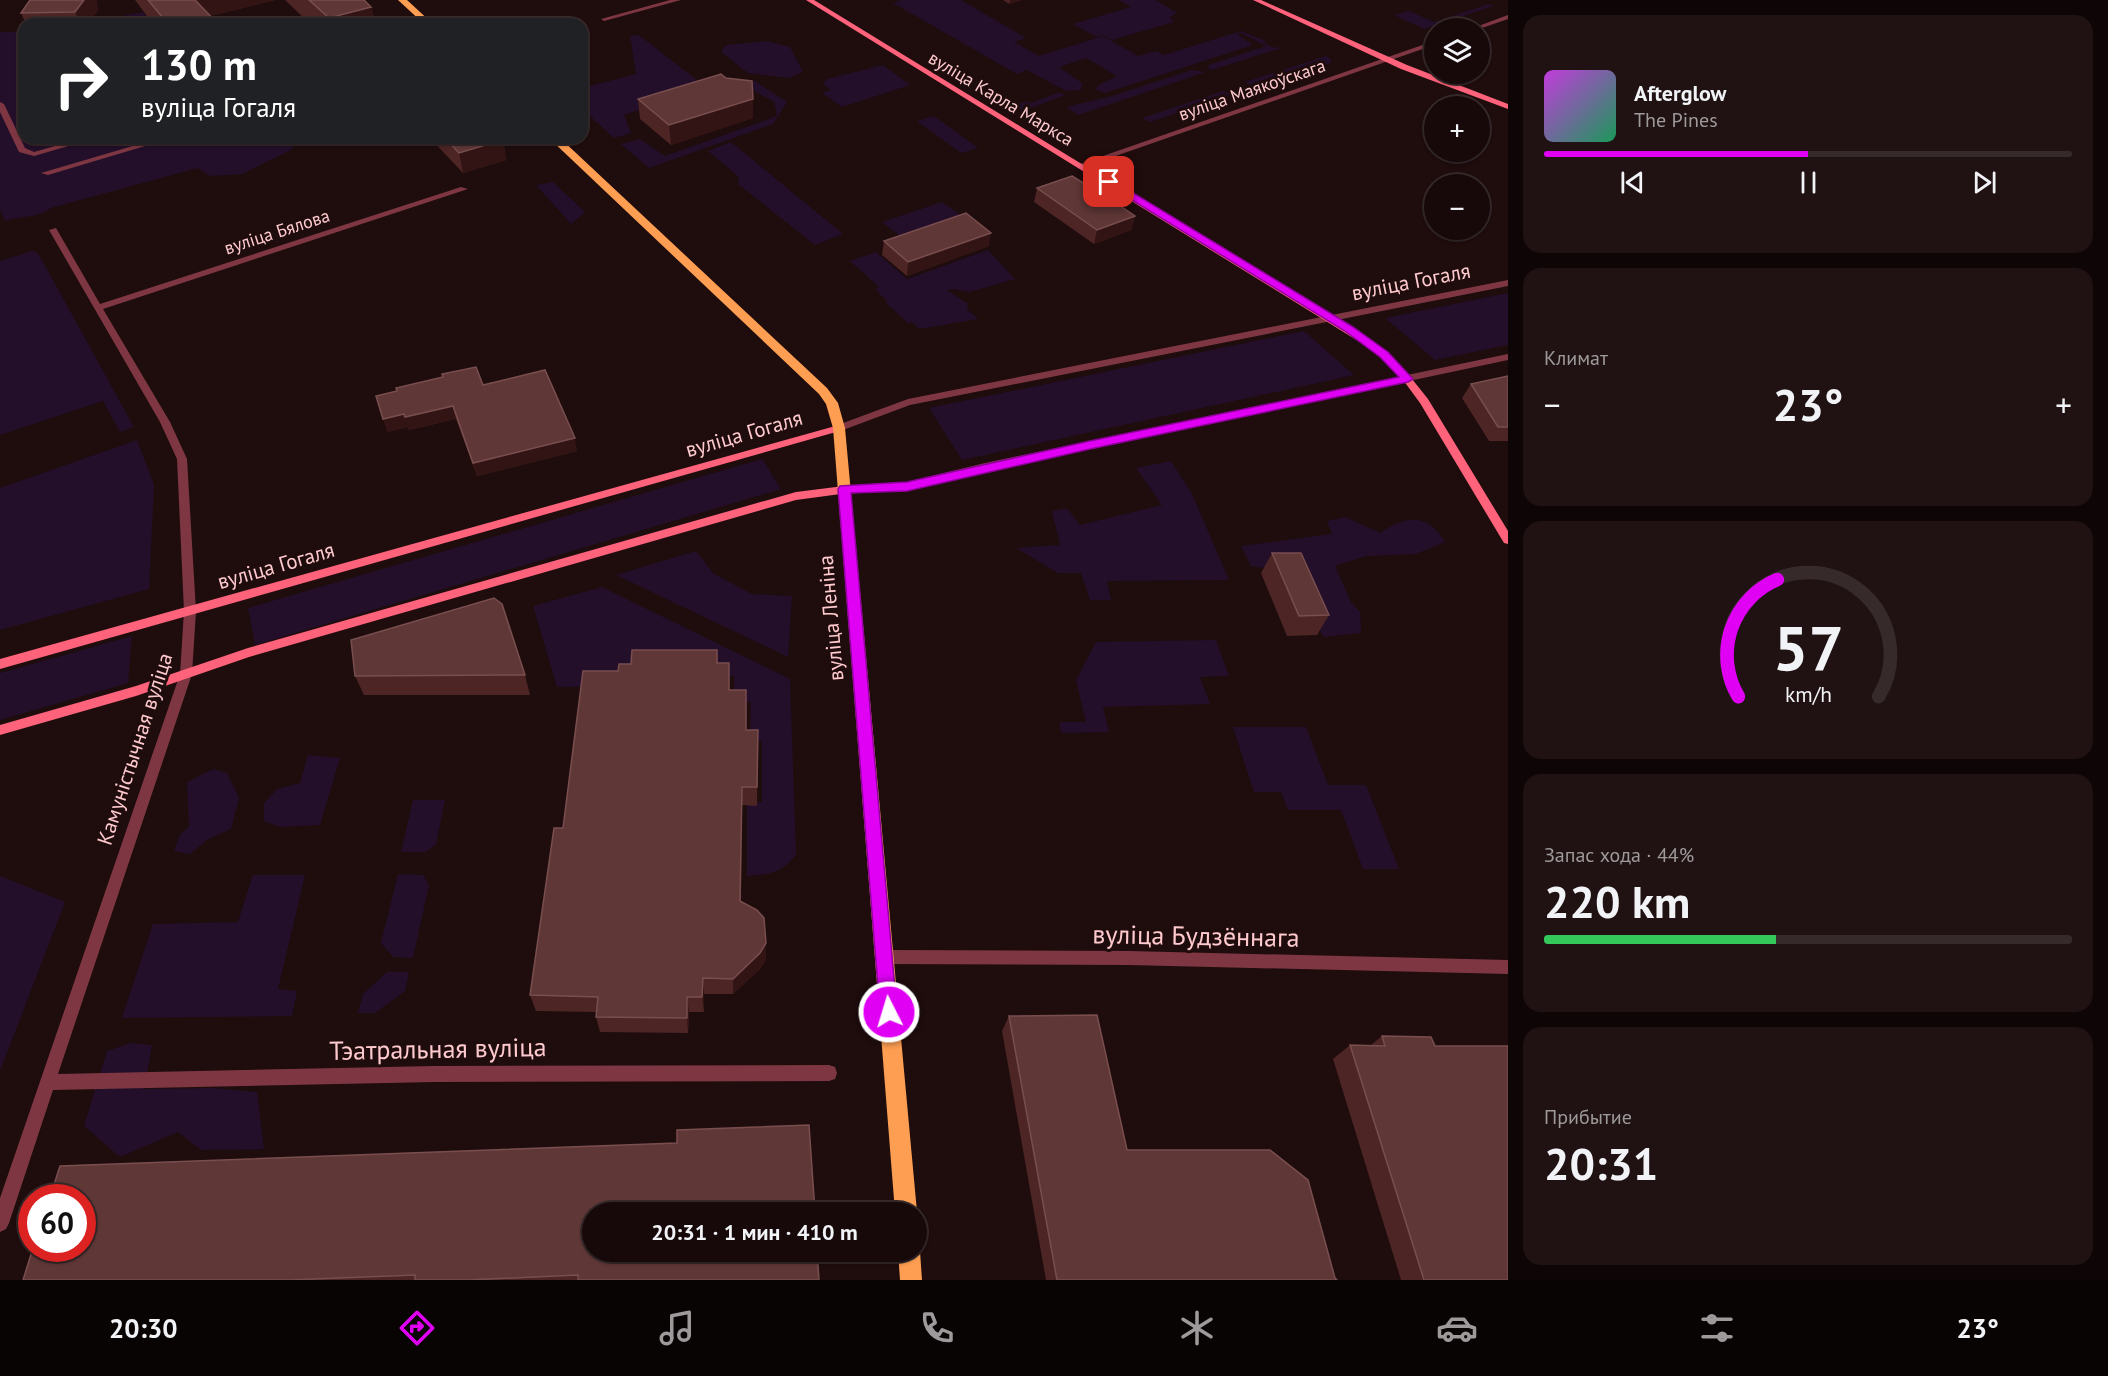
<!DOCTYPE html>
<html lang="ru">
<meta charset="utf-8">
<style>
:root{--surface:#17090a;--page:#201213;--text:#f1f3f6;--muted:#9e9a9c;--line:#362a2b;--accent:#e001f5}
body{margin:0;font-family:"PT Sans",sans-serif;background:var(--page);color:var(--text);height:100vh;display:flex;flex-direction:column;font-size:22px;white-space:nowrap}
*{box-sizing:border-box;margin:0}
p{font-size:20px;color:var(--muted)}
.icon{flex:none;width:33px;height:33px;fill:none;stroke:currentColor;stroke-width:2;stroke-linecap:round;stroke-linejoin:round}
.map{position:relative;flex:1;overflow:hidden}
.details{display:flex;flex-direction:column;gap:15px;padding:15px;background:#0d0506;width:600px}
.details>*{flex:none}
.guide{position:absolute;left:18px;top:18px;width:570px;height:126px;border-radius:18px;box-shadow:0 2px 4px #0004,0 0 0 2px var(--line);background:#202124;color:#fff;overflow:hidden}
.tools{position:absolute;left:1424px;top:18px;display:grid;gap:12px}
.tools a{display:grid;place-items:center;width:66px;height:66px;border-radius:50%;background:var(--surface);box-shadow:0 2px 4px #0004,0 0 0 2px var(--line);font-size:30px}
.speed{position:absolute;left:18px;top:1184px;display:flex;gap:12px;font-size:30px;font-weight:700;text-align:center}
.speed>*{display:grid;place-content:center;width:78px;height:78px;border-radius:50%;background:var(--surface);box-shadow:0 2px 4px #0004,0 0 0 2px var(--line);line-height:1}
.speed .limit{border:9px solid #d22;background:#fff;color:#111}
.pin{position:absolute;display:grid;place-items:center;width:51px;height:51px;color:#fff;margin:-26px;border-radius:12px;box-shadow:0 3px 9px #0006}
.me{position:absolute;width:66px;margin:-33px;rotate:355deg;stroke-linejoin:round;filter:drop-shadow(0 0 4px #0008)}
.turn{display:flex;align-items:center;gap:21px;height:126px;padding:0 24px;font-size:27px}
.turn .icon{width:78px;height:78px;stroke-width:2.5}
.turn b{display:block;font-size:42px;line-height:51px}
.big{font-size:45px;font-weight:700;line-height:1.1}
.details .widget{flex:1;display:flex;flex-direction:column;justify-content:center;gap:9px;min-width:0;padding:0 21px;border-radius:18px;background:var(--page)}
.details .dial{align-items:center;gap:0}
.dial svg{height:156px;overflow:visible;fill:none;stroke:var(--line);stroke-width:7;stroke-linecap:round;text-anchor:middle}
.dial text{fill:var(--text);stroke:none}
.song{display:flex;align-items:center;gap:18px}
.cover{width:72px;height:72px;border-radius:9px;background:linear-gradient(135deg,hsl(290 70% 55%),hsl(150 70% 35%))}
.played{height:6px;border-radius:3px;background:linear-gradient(90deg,var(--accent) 50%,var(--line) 50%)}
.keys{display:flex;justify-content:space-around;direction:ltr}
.heat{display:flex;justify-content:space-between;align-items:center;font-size:33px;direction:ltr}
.charge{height:9px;border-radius:4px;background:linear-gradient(90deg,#34c759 44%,var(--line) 0)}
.trip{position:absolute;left:582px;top:1202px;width:345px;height:60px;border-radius:30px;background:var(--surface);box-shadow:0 2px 4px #0004,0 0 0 2px var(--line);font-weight:700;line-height:60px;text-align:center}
.dock{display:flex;height:96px;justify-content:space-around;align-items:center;background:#090404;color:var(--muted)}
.dock .icon{width:42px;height:42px}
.dock .current{color:var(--accent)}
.dock b{font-size:27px;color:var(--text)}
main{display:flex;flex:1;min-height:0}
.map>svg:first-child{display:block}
.green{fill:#230f29}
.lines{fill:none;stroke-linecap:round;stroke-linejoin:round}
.pedestrian{fill:#7e3742;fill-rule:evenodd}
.minor{fill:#7e3742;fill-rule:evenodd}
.tertiary{fill:#7e3742;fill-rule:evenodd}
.secondary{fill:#ff627b;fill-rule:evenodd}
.primary{fill:#fe9e52;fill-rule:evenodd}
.wall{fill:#4d2525}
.shaded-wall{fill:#331414}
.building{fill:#603737;stroke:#794e4f;stroke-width:1.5}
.route{fill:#e001f5;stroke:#92019f;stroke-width:1.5}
.labels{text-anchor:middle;stroke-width:6;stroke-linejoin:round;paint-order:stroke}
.far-street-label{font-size:18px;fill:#ffcace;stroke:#1f0c0d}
.street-label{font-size:21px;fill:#ffcace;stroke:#1f0c0d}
.near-street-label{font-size:26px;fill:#ffcace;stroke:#1f0c0d}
</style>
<main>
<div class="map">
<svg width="1508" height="1280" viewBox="0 0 1508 1280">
<rect width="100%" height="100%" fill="#1f0c0d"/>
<path class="green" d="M 901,0 L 961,0 L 1026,38 L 1014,42 L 1039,56 L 1103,36 L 1138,56 L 1156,51 L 1164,55 L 1241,31 L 1266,41 L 1264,43 L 1272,47 L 1281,48 L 1212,70 L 1208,68 L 1209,65 L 1266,46 L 1241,33 L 1237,34 L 1253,45 L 1105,93 L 1096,90 L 1097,86 L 1117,76 L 1086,58 L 1059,67 L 1082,83 L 1081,90 L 1066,91 L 1027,70 L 1017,74 L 893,3 Z
M 1119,0 L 1156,0 L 1177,13 L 1170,17 L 1174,22 L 1112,40 L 1103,35 L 1097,37 L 1073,24 L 1131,7 Z
M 1489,4 L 1493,6 L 1424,29 L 1394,15 L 1409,11 L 1434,22 Z
M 143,12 L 153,24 L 88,24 L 93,17 L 121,16 Z
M 0,32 L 24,32 L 24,138 L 313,138 L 296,142 L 291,150 L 242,174 L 210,176 L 198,168 L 51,208 C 38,218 21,216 5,221 L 0,209 Z
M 639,35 L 707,88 L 624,115 L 631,133 L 614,138 L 582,109 L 582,88 L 636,74 L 630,36 Z
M 767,41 L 790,47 L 803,72 L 789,78 L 748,73 L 721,52 L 726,45 Z
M 1326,56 L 1330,58 L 1331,63 L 1254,87 L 1245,82 Z
M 883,65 L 910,85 L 842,107 L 822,93 L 831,90 L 823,84 L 827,79 Z
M 1192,70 L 1206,72 L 1078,115 L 1066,107 L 1112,96 Z
M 737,79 L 755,81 L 787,102 L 773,124 L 649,168 L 621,144 L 640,139 L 665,156 L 777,116 L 774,102 L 749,88 L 720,85 Z
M 991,89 L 1018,104 L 1027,101 L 1031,103 L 1060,92 L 1065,95 L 1023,111 L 988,91 Z
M 1223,91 L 1231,95 L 1150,122 L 1142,118 Z
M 934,116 L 978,148 L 961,153 L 917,121 Z
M 731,142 L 843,234 L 815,245 L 738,184 L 739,177 L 708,151 Z
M 553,182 L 585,212 L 571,224 L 536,185 Z
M 942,202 L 962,216 L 901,237 L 882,222 Z
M 988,250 L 1015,279 L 970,292 L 953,289 L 947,290 L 968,304 L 967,309 L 978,319 L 919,329 L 913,323 L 908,323 L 886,303 L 887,301 L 875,289 L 879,287 L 850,261 L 876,252 L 907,279 Z
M 32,251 L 38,253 L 134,427 L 120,432 L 103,401 L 0,435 L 0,261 Z
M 1508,293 L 1508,345 L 1435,360 L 1385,318 Z
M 1304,331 L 1354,375 L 962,460 L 929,408 Z
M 137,440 L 154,485 L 149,589 L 0,630 L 0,488 Z
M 762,459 L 781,489 L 255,645 L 248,608 Z
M 1171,461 L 1192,494 L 1229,580 L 1107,581 L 1111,600 L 1090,600 L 1081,573 L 1058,573 L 1016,548 L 1060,545 L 1052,511 L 1067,508 L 1080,525 L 1162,505 L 1136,468 Z
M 1345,517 L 1380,533 C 1405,516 1428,512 1445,542 L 1416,554 L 1366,556 L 1335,566 L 1351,602 L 1360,612 L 1361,633 L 1323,637 L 1293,572 L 1251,566 L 1241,546 L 1332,534 L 1327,521 Z
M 696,551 L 714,574 L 752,594 L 792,596 L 788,657 L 616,575 Z
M 602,587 L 790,679 L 796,855 C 780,874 770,874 747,876 L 747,802 L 762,802 L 762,741 L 750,741 L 751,702 L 734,702 L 734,676 L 722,676 L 722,662 L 634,662 L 616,686 L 557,687 L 533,606 Z
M 132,636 L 128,683 L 0,720 L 0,673 Z
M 1216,640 L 1229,676 L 1200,677 L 1210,704 L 1103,707 L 1109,732 L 1061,733 L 1059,722 L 1086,722 L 1076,680 L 1096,642 Z
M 1233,727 L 1306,727 L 1328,785 L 1366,785 L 1399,869 L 1363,869 L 1341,810 L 1288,810 L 1281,792 L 1254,792 Z
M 308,755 L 340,758 L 320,825 L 280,827 L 264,821 L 264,803 L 277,789 L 300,783 Z
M 213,769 L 227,773 L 239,798 L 231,829 L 207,840 L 190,854 L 174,851 L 180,835 L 189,826 L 187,782 Z
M 413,800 L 445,800 L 436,844 L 426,852 L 401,852 Z
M 398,874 L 423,875 L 429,885 L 413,958 L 393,957 L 381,943 Z
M 253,875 L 305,875 L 278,989 L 297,991 L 292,1016 L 122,1018 L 153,924 L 238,922 Z
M 0,876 L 65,902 L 0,1071 Z
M 387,972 L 409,972 L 405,991 L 375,1013 L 358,1013 L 363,994 Z
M 131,1043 L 152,1045 L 144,1089 L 214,1088 L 257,1092 L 264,1149 L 201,1150 L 178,1132 L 120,1157 L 84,1126 L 107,1051 Z"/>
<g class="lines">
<path class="pedestrian" d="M 670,0 L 681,0 L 604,21 L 601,19 Z
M 0,102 L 4,104 L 25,148 L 34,152 L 83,138 L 96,138 L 34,156 L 19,152 L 0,112 Z
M 160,138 L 172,138 L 48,175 L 41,173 Z
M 829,1065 L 835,1067 L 837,1073 L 835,1079 L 829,1081 L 434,1082 L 428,1080 L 426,1074 L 428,1068 L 434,1066 Z"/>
<path class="minor" d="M 1508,15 L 1508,19 L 1479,29 L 1473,28 Z
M 1434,41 L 1434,45 L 1084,167 L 1077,165 Z
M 461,187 L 468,189 L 103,309 L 170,422 L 187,459 L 196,611 L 192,674 L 58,1074 L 434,1066 L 440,1068 L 442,1074 L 440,1080 L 434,1082 L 53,1090 L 9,1223 L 6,1229 L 0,1232 L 0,1198 L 180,674 L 184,611 L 177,459 L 160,422 L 49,230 L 56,228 L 100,304 Z
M 884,950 L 1129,951 L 1508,960 L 1508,974 L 1129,965 L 884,964 L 879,962 L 877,957 L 879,952 Z"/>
<path class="tertiary" d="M 1508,280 L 1508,286 L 910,405 L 843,430 L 839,431 L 834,428 L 835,426 L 908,399 Z
M 1508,354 L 1508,360 L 985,471 L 907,490 L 844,494 L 839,490 L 844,486 L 907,482 L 985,463 Z"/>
<path class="secondary" d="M 806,0 L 814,0 L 1377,345 L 1404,369 L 1428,399 L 1508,531 L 1508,544 L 1504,543 L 1420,403 L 1398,373 L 1371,349 Z
M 1253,0 L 1261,0 L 1407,65 L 1508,104 L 1508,109 L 1401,69 Z
M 839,425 L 844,428 L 843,430 L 0,669 L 0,659 Z
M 844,486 L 848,487 L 849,490 L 848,493 L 796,500 L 249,657 L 136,696 L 0,735 L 0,725 L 136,686 L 248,648 L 796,492 Z"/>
<path class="primary" d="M 398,0 L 407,0 L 433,24 L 424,24 Z
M 549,138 L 560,138 L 827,388 L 838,403 L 845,428 L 917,1212 L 895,1212 L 833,428 L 826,404 L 819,394 Z
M 917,1243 L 920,1251 L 922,1280 L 900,1280 L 898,1251 L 916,1251 Z"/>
</g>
<path class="wall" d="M 135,0 L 275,0 L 210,16 L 218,24 L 153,24 Z
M 285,0 L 364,0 L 371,7 L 376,24 L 310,24 Z
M 1003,0 L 1022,0 L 1009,4 Z
M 98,10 L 88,24 L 26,24 L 21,13 Z
M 638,99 L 753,118 L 671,145 L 640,119 Z
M 430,138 L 501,138 L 503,140 L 506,160 L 463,173 Z
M 1088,186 L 1121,202 L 1120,206 L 1135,216 L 1131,230 L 1094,244 L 1034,202 L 1037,188 Z
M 884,241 L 989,246 L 907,276 L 882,255 Z
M 1508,376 L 1508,441 L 1489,441 L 1462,398 L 1471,384 Z
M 483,385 L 577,451 L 477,476 L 456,419 L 409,430 L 408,427 L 387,432 Z
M 1272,553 L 1329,615 L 1317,635 L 1287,636 L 1261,573 Z
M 717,650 L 718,663 L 746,730 L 758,730 L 757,806 L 742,805 L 741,902 L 766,943 L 766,959 L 760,969 L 733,994 L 704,994 L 704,1012 L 689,1012 L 688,1033 L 600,1032 L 596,1017 L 596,1012 L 536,1011 L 530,995 L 563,828 L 618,671 L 631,664 Z
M 525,675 L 530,695 L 364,695 L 355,676 Z
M 1009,1016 L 1127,1150 L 1335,1278 L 1337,1280 L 1046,1280 L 1002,1031 Z
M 1382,1036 L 1508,1280 L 1401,1280 L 1333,1059 L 1350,1045 L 1371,1045 Z
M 33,1248 L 819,1280 L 23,1280 Z"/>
<path class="shaded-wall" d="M 84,0 L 97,0 L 98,10 L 88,24 L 80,24 L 75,12 Z
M 189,0 L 275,0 L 196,20 Z
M 1010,0 L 1022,0 L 1009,4 Z
M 371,7 L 376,24 L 330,24 L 329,18 Z
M 753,99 L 753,118 L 671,145 L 669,125 Z
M 503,140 L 506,160 L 463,173 L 459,153 Z
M 1135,216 L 1131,230 L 1094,244 L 1097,230 Z
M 991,233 L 989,246 L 907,276 L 908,262 Z
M 453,406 L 456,419 L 409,430 L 408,427 L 387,432 L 383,419 L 404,414 Z
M 575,438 L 577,451 L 477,476 L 473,463 Z
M 766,943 L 766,959 L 760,969 L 733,994 L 733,979 Z
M 703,978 L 704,994 L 704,1012 L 702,997 Z
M 687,997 L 689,1012 L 688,1033 L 687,1018 Z"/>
<path class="building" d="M 30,0 L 84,0 L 75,12 L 21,13 Z
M 148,0 L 195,0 L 218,24 L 168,24 Z
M 309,0 L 364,0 L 371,7 L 329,18 Z
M 721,74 L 726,78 L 752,81 L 753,99 L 669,125 L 638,99 Z
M 445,138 L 501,138 L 503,140 L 459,153 Z
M 1072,176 L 1088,186 L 1094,184 L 1121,202 L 1116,203 L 1135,216 L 1097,230 L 1037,188 Z
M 966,213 L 991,233 L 908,262 L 884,241 Z
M 476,367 L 483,385 L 545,370 L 575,438 L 473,463 L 453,406 L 405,417 L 404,414 L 383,419 L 376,396 L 397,391 L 396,388 L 443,377 L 442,374 Z
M 1508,376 L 1508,427 L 1498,427 L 1471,384 Z
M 1272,553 L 1301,553 L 1329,615 L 1299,616 Z
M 494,598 L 502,604 L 525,675 L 355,676 L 351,640 Z
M 632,650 L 717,650 L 717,663 L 729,663 L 729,690 L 746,690 L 746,730 L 758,730 L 757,787 L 742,787 L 740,901 L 757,910 L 764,918 L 766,943 L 760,953 L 733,979 L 703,978 L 702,997 L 687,997 L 687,1018 L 596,1017 L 598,997 L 530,995 L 554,828 L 563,828 L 583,671 L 618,671 L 619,664 L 631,664 Z
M 1097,1015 L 1127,1150 L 1270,1150 L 1308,1180 L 1335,1278 L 1337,1280 L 1057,1280 L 1009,1016 Z
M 1382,1036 L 1431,1037 L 1435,1046 L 1508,1046 L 1508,1280 L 1424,1280 L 1350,1045 L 1385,1046 Z
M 809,1125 L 815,1212 L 592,1212 L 592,1251 L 817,1251 L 819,1280 L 578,1280 L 578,1275 L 469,1280 L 415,1280 L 415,1275 L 290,1280 L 23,1280 L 33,1248 L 82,1248 L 82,1197 L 50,1197 L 60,1166 L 677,1143 L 677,1130 Z"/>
<path class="route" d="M 1106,180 L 1112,180 L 1353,327 L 1388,352 L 1413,379 L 1408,382 L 1090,449 L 907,491 L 851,493 L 897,1012 L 895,1019 L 889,1021 L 882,1019 L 880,1012 L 838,489 L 840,486 L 907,482 L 1090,441 L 1399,377 L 1380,357 L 1345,331 L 1106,184 Z"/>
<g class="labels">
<g class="far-street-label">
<text transform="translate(1252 90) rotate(-19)" y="6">вуліца Маякоўскага</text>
<text transform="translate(1001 99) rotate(31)" y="6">вуліца Карла Маркса</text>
<text transform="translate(277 232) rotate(-18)" y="6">вуліца Бялова</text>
</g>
<g class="street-label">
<text transform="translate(1411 282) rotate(-11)" y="7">вуліца Гогаля</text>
<text transform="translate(744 434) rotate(-16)" y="7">вуліца Гогаля</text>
<text transform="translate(276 566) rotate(-16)" y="7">вуліца Гогаля</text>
<text transform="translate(831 618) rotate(-95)" y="7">вуліца Леніна</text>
<text transform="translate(135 749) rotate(-72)" y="7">Камуністычная вуліца</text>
</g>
<g class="near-street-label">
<text transform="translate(1196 936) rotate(1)" y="9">вуліца Будзённага</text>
<text transform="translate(438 1049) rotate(-1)" y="9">Тэатральная вуліца</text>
</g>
</g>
</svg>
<div class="tools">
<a><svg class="icon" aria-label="layers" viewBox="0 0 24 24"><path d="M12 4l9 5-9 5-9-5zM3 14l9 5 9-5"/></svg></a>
<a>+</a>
<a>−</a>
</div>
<div class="speed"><div class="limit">60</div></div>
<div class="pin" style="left:1109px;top:182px;background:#d93025"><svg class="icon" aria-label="arrive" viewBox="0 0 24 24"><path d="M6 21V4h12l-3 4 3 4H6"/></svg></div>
<svg class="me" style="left:889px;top:1012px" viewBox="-20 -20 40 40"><circle r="17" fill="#e001f5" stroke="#fff" stroke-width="3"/><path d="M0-11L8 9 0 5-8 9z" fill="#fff"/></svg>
<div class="trip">20:31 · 1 мин · 410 m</div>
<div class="guide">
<div class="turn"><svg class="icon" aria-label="right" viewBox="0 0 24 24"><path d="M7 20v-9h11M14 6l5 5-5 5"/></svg><div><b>130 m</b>вуліца Гогаля</div></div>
</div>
</div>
<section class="details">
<div class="widget">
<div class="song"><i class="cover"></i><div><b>Afterglow</b><p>The Pines</p></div></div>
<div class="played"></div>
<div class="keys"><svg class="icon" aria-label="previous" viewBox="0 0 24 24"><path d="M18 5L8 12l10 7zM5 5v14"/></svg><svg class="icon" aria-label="pause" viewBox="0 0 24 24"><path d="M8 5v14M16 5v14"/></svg><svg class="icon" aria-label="next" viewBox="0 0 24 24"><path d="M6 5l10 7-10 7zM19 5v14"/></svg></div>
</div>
<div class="widget"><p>Климат</p>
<div class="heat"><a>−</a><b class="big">23°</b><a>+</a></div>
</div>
<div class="widget dial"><svg viewBox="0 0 100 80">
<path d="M14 69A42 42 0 1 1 86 69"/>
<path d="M14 69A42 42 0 0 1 34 9" stroke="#e001f5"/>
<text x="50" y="56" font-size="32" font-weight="700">57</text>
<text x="50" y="72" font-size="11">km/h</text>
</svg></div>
<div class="widget"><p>Запас хода · 44%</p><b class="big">220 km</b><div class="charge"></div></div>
<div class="widget"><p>Прибытие</p><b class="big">20:31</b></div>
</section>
</main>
<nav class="dock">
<b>20:30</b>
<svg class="icon current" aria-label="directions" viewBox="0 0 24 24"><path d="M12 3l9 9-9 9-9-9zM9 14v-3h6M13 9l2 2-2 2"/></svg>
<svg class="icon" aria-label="music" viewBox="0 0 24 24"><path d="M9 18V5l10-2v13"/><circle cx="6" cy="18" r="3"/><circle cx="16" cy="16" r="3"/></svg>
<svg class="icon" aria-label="phone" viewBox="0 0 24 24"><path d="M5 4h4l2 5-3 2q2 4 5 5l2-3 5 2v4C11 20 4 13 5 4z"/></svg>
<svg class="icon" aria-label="climate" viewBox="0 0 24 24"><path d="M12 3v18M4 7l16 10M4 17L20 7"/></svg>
<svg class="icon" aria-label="car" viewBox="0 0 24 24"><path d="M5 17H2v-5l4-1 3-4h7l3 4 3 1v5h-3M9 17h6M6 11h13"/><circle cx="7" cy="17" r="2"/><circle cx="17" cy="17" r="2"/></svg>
<svg class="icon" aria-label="filters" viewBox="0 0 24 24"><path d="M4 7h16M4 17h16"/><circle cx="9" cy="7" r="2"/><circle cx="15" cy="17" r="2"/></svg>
<b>23°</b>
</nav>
